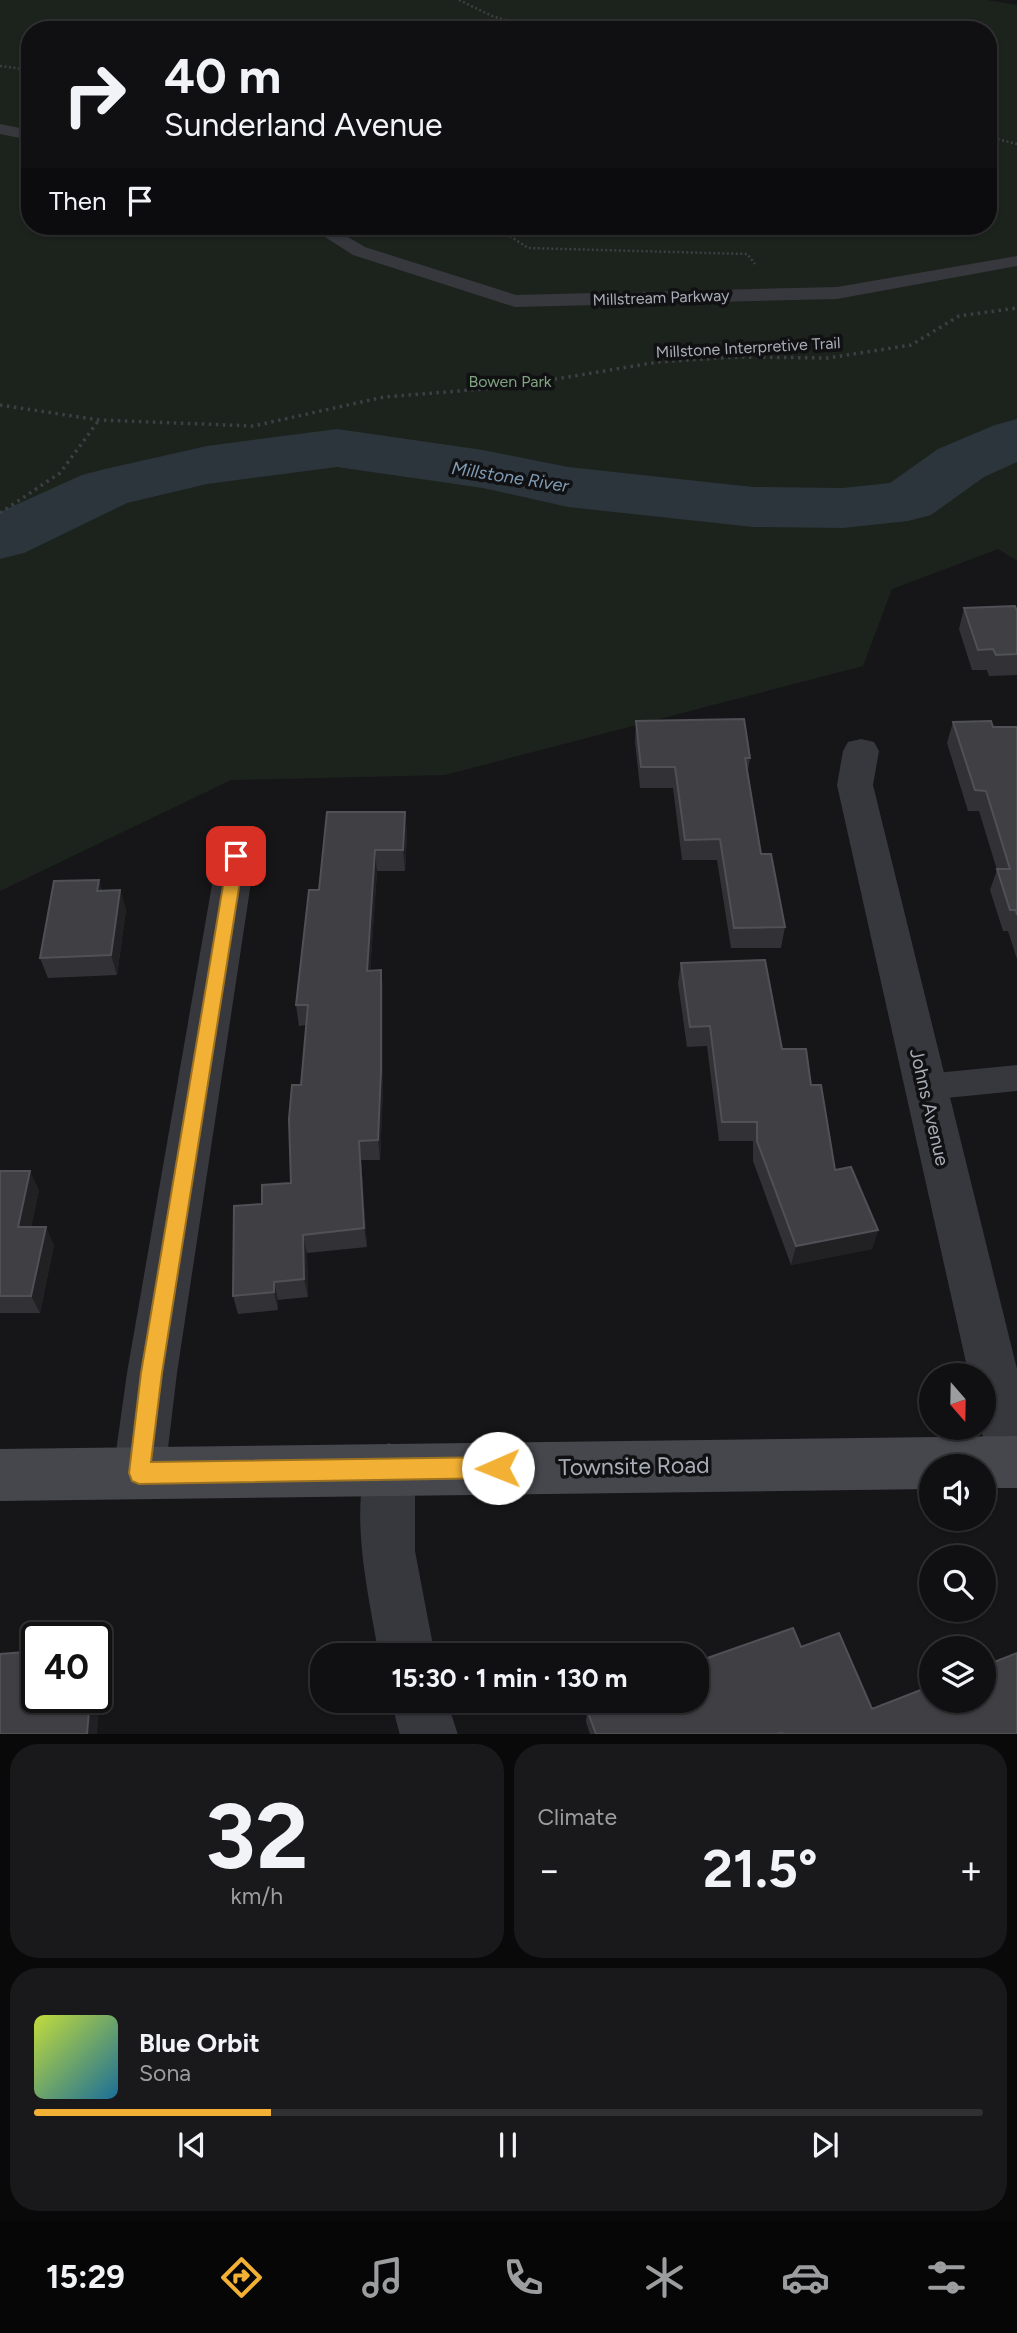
<!DOCTYPE html>
<meta charset="utf-8">
<style>
:root{--surface:#101012;--page:#19191b;--text:#f1f3f6;--muted:#9c9d9f;--line:#303032;--accent:#f2b134}
body{margin:0;font-family:Figtree,sans-serif;background:var(--page);color:var(--text);height:100vh;display:flex;flex-direction:column;font-size:26px;white-space:nowrap}
*{box-sizing:border-box;margin:0}
p{font-size:23px;color:var(--muted)}
.icon{flex:none;width:38px;height:38px;fill:none;stroke:currentColor;stroke-width:2;stroke-linecap:round;stroke-linejoin:round}
.map{position:relative;height:1734px;overflow:hidden}
.side{display:flex;flex-direction:column;gap:10px;padding:10px;background:#09090a;flex:1}
.side>*{flex:none}
.banner{position:absolute;left:21px;top:21px;width:976px;height:214px;border-radius:28px;box-shadow:0 2px 5px #0004,0 0 0 2px var(--line);background:#101012;color:var(--text);overflow:hidden}
.needle{width:46px;rotate:160deg}
.buttons{position:absolute;left:919px;top:1363px;display:grid;gap:14px}
.buttons a{display:grid;place-items:center;width:77px;height:77px;border-radius:50%;background:var(--surface);box-shadow:0 2px 5px #0004,0 0 0 2px var(--line);font-size:35px}
.speed{position:absolute;left:21px;top:1622px;display:flex;gap:14px;font-size:35px;font-weight:700;text-align:center}
.speed>*{display:grid;place-content:center;width:91px;height:91px;border-radius:50%;background:var(--surface);box-shadow:0 2px 5px #0004,0 0 0 2px var(--line);line-height:1}
.speed .limit{border:4px solid #111;border-radius:10px;background:#fff;color:#111}
.pin{position:absolute;display:grid;place-items:center;width:60px;height:60px;color:#fff;margin:-30px;border-radius:14px;box-shadow:0 4px 10px #0006}
.me{position:absolute;width:77px;margin:-38px;rotate:269deg;stroke-linejoin:round;filter:drop-shadow(0 0 5px #0008)}
.turn{display:flex;align-items:center;gap:24px;height:147px;padding:0 28px;font-size:32px}
.turn .icon{width:91px;height:91px;stroke-width:2.5}
.turn b{display:block;font-size:49px;line-height:60px}
.then{display:flex;align-items:center;height:66px;padding:0 28px;background:#0003;gap:14px;font-size:26px}
.big{font-size:52px;font-weight:700;line-height:1.1}
.side .widget{flex:1;display:flex;flex-direction:column;justify-content:center;gap:10px;min-width:0;padding:0 24px;border-radius:28px;background:var(--page)}
.side .dial{align-items:center;gap:0}
.dial b{font-size:91px;line-height:1}
.song{display:flex;align-items:center;gap:21px}
.cover{width:84px;height:84px;border-radius:10px;background:linear-gradient(135deg,hsl(70 70% 55%),hsl(200 70% 35%))}
.played{height:7px;border-radius:4px;background:linear-gradient(90deg,var(--accent) 25%,var(--line) 25%)}
.keys{display:flex;justify-content:space-around;direction:ltr}
.heat{display:flex;justify-content:space-between;align-items:center;font-size:38px;direction:ltr}
.side .tiles{flex:1;display:grid;gap:10px;grid-template-columns:1fr 1fr}
.widget:last-child{grid-column:span 2}
.trip{position:absolute;left:310px;top:1643px;width:399px;height:70px;border-radius:28px;background:var(--surface);box-shadow:0 2px 5px #0004,0 0 0 2px var(--line);font-weight:700;line-height:70px;text-align:center}
.dock{display:flex;height:112px;justify-content:space-around;align-items:center;background:#060607;color:var(--muted)}
.dock .icon{width:49px;height:49px}
.dock .on{color:var(--accent)}
.dock b{font-size:32px;color:var(--text)}
.map>svg:first-child{display:block}
.green{fill:#1c231d;fill-rule:evenodd}
.lines{fill:none;stroke-linecap:round;stroke-linejoin:round}
.river{fill:#2c353c;fill-rule:evenodd}
.path-far1{stroke:#3d3f44;stroke-width:2.5;stroke-dasharray:2 2.5;stroke-linecap:butt}
.path{stroke:#3d3f44;stroke-width:3.5;stroke-dasharray:2.5 4.5;stroke-linecap:butt}
.lane{fill:#37383d;fill-rule:evenodd}
.street{fill:#37383d;fill-rule:evenodd}
.secondary{fill:#45474d;fill-rule:evenodd}
.wall{fill:#323236}
.shaded-wall{fill:#212124}
.building{fill:#3f3f44;stroke:#4f5156;stroke-width:2}
.route{fill:#f2b134;stroke:#9d7322;stroke-width:2}
.labels{text-anchor:middle;stroke-width:7;stroke-linejoin:round;paint-order:stroke}
.far-street-label{font-size:16px;fill:#a8adb8;stroke:#111113}
.far-park-label{font-size:16px;fill:#7fa381;stroke:#111113}
.far-water-label{font-size:18px;font-style:italic;fill:#7f9bb3;stroke:#111113}
.street-label{font-size:19px;fill:#a8adb8;stroke:#111113}
.near-street-label{font-size:23px;fill:#a8adb8;stroke:#111113}
</style>
<div class="map">
<svg width="1017" height="1735" viewBox="0 0 1017 1735">
<rect width="100%" height="100%" fill="#161618"/>
<path class="green" d="M 0,0 L 987,0 L 1017,5 L 1017,561 L 998,549 L 892,589 L 863,666 L 445,775 L 231,780 L 0,891 ZM 30,30 L 989,30 L 989,226 L 30,226 Z"/>
<g class="lines">
<path class="river" d="M 1017,419 L 1017,462 L 984,477 L 931,515 L 908,521 L 843,528 L 753,527 L 568,507 L 483,488 L 337,467 L 207,484 L 127,503 L 24,553 L 0,559 L 0,512 L 82,475 L 105,469 L 207,446 L 337,429 L 483,450 L 568,467 L 753,487 L 843,488 L 890,483 L 938,449 L 995,425 Z"/>
<path class="path-far1" d="M 459,0 L 492,16 L 538,30
M 0,66 L 30,70
M 989,137 L 1017,144
M 495,226 L 528,248 L 747,254 L 755,264"/>
<path class="path" d="M 0,405 L 99,420 L 253,426 L 384,397 L 508,387 L 658,362 L 737,357 L 828,358 L 911,345 L 959,316 L 1017,308
M 0,513 L 60,473 L 99,420"/>
<path class="lane" d="M 0,124 L 30,130 L 30,140 L 0,134 Z
M 308,226 L 329,226 L 365,247 L 516,295 L 837,287 L 1017,256 L 1017,266 L 837,299 L 515,307 L 353,255 Z
M 1017,1065 L 1017,1091 L 926,1100 L 915,1096 L 910,1087 L 915,1078 L 926,1074 Z"/>
<path class="street" d="M 861,739 L 874,742 L 879,751 L 873,785 L 1017,1369 L 1017,1486 L 1014,1488 L 996,1480 L 988,1462 L 981,1428 L 984,1428 L 984,1376 L 969,1376 L 837,785 L 843,751 L 848,742 Z
M 236,842 L 250,846 L 255,856 L 177,1373 L 165,1473 L 157,1491 L 139,1499 L 121,1491 L 113,1473 L 127,1373 L 217,856 L 222,846 Z
M 389,1443 L 407,1451 L 415,1469 L 415,1551 L 435,1656 L 379,1656 C 369,1596 347,1508 371,1451 Z
M 391,1701 L 447,1701 L 458,1735 L 400,1735 Z"/>
<path class="secondary" d="M 1017,1436 L 1017,1488 L 984,1488 L 984,1466 L 931,1466 L 931,1489 L 0,1501 L 0,1449 Z"/>
</g>
<path class="wall" d="M 964,608 L 1017,611 L 1017,675 L 989,676 L 987,670 L 972,670 L 959,629 Z
M 636,721 L 750,758 L 747,776 L 761,854 L 785,927 L 781,948 L 731,948 L 717,860 L 682,860 L 673,788 L 640,788 L 635,742 Z
M 953,722 L 993,727 L 1017,727 L 1017,959 L 1008,931 L 1003,931 L 990,890 L 997,870 L 979,811 L 968,811 L 947,743 Z
M 405,812 L 407,833 L 405,871 L 377,871 L 370,971 L 381,970 L 383,990 L 383,1090 L 380,1160 L 361,1160 L 367,1247 L 307,1253 L 308,1297 L 278,1300 L 278,1310 L 238,1314 L 233,1296 L 262,1204 L 291,1183 L 307,1025 L 299,1026 L 296,1005 L 319,890 Z
M 99,880 L 102,890 L 120,890 L 126,910 L 117,975 L 48,978 L 40,958 Z
M 681,963 L 782,1049 L 811,1085 L 835,1170 L 878,1230 L 872,1249 L 791,1265 L 753,1161 L 753,1141 L 719,1141 L 707,1046 L 687,1047 L 678,983 Z
M 0,1171 L 39,1190 L 31,1227 L 54,1245 L 40,1313 L 0,1313 Z
M 801,1647 L 872,1709 L 1017,1734 L 590,1734 L 586,1722 L 587,1710 Z"/>
<path class="shaded-wall" d="M 405,812 L 407,833 L 405,871 L 403,850 Z
M 375,850 L 377,871 L 369,991 L 367,971 Z
M 99,880 L 105,900 L 97,891 Z
M 120,890 L 126,910 L 117,975 L 111,955 Z
M 381,970 L 383,990 L 383,1090 L 380,1160 L 378,1140 Z
M 359,1141 L 361,1160 L 367,1247 L 364,1228 Z
M 30,1171 L 39,1190 L 27,1245 L 18,1227 Z
M 46,1227 L 54,1245 L 40,1313 L 31,1296 Z
M 878,1230 L 872,1249 L 791,1265 L 796,1246 Z
M 303,1235 L 307,1253 L 308,1297 L 304,1279 Z
M 274,1282 L 278,1300 L 278,1310 L 274,1292 Z
M 96,1650 L 103,1660 L 97,1734 L 87,1734 L 90,1698 L 96,1698 Z"/>
<path class="building" d="M 1015,606 L 1017,611 L 1017,654 L 996,655 L 993,649 L 978,650 L 964,608 Z
M 744,719 L 750,758 L 745,758 L 761,854 L 771,854 L 785,927 L 734,928 L 720,839 L 685,840 L 675,767 L 641,767 L 636,721 Z
M 991,721 L 993,727 L 1017,727 L 1017,915 L 1016,910 L 1010,910 L 997,869 L 1010,869 L 986,791 L 975,790 L 953,722 Z
M 327,812 L 405,812 L 403,850 L 375,850 L 367,971 L 381,970 L 381,1070 L 378,1140 L 359,1141 L 364,1228 L 303,1235 L 304,1279 L 274,1282 L 274,1292 L 233,1296 L 234,1206 L 262,1204 L 262,1185 L 291,1183 L 289,1119 L 292,1085 L 301,1085 L 308,1005 L 296,1005 L 309,890 L 319,890 Z
M 99,880 L 97,891 L 120,890 L 111,955 L 40,958 L 54,881 Z
M 765,960 L 782,1049 L 806,1049 L 811,1085 L 821,1085 L 835,1170 L 851,1167 L 878,1230 L 796,1246 L 757,1141 L 757,1122 L 722,1122 L 710,1026 L 690,1027 L 681,963 Z
M 0,1171 L 30,1171 L 18,1227 L 46,1227 L 31,1296 L 0,1296 Z
M 793,1628 L 801,1647 L 839,1633 L 872,1709 L 931,1686 L 931,1701 L 984,1701 L 984,1666 L 1017,1653 L 1017,1734 L 782,1734 L 782,1733 L 776,1734 L 596,1734 L 587,1710 L 609,1701 L 696,1701 L 696,1662 Z
M 37,1651 L 37,1698 L 90,1698 L 87,1734 L 0,1734 L 0,1654 Z"/>
<path class="route" d="M 236,850 L 244,856 L 162,1373 L 151,1462 L 498,1457 L 505,1460 L 508,1468 L 505,1475 L 498,1478 L 139,1484 L 132,1481 L 129,1473 L 141,1373 L 228,856 Z"/>
<g class="labels">
<g class="far-street-label">
<text transform="translate(661 297) rotate(-2)" y="6">Millstream Parkway</text>
<text transform="translate(748 347) rotate(-3)" y="6">Millstone Interpretive Trail</text>
</g>
<g class="far-park-label">
<text x="510" y="387">Bowen Park</text>
</g>
<g class="far-water-label">
<text transform="translate(510 477) rotate(9)" y="6">Millstone River</text>
</g>
<g class="street-label">
<text transform="translate(930 1107) rotate(77)" y="7">Johns Avenue</text>
</g>
<g class="near-street-label">
<text transform="translate(634 1466) rotate(-1)" y="8">Townsite Road</text>
</g>
</g>
</svg>
<div class="buttons">
<a><svg class="needle" viewBox="-14 -14 28 28"><path d="M0-13l5 13h-10z" fill="#e53935"/><path d="M0 13l5-13h-10z" fill="#9c9d9f"/></svg></a>
<a><svg class="icon" aria-label="sound" viewBox="0 0 24 24"><path d="M4 9h4l5-4v14l-5-4H4zM17 9q2 3 0 6"/></svg></a>
<a><svg class="icon" aria-label="search" viewBox="0 0 24 24"><circle cx="10" cy="10" r="6"/><path d="M15 15l6 6"/></svg></a>
<a><svg class="icon" aria-label="layers" viewBox="0 0 24 24"><path d="M12 4l9 5-9 5-9-5zM3 14l9 5 9-5"/></svg></a>
</div>
<div class="speed"><div class="limit">40</div></div>
<div class="pin" style="left:236px;top:856px;background:#d93025"><svg class="icon" aria-label="arrive" viewBox="0 0 24 24"><path d="M6 21V4h12l-3 4 3 4H6"/></svg></div>
<svg class="me" style="left:498px;top:1468px" viewBox="-20 -20 40 40"><circle r="19" fill="#fff"/><path d="M0-13L10 11 0 6-10 11z" fill="#f2b134"/></svg>
<div class="trip">15:30 · 1 min · 130 m</div>
<div class="banner">
<div class="turn"><svg class="icon" aria-label="right" viewBox="0 0 24 24"><path d="M7 20v-9h11M14 6l5 5-5 5"/></svg><div><b>40 m</b>Sunderland Avenue</div></div>
<div class="then">Then<svg class="icon" aria-label="arrive" viewBox="0 0 24 24"><path d="M6 21V4h12l-3 4 3 4H6"/></svg></div>
</div>
</div>
<section class="side">
<div class="tiles">
<div class="widget dial"><b>32</b><p>km/h</p></div>
<div class="widget"><p>Climate</p>
<div class="heat"><a>−</a><b class="big">21.5°</b><a>+</a></div>
</div>
<div class="widget">
<div class="song"><i class="cover"></i><div><b>Blue Orbit</b><p>Sona</p></div></div>
<div class="played"></div>
<div class="keys"><svg class="icon" aria-label="previous" viewBox="0 0 24 24"><path d="M18 5L8 12l10 7zM5 5v14"/></svg><svg class="icon" aria-label="pause" viewBox="0 0 24 24"><path d="M8 5v14M16 5v14"/></svg><svg class="icon" aria-label="next" viewBox="0 0 24 24"><path d="M6 5l10 7-10 7zM19 5v14"/></svg></div>
</div>
</div>
</section>
<nav class="dock">
<b>15:29</b>
<svg class="icon on" aria-label="directions" viewBox="0 0 24 24"><path d="M12 3l9 9-9 9-9-9zM9 14v-3h6M13 9l2 2-2 2"/></svg>
<svg class="icon" aria-label="music" viewBox="0 0 24 24"><path d="M9 18V5l10-2v13"/><circle cx="6" cy="18" r="3"/><circle cx="16" cy="16" r="3"/></svg>
<svg class="icon" aria-label="phone" viewBox="0 0 24 24"><path d="M5 4h4l2 5-3 2q2 4 5 5l2-3 5 2v4C11 20 4 13 5 4z"/></svg>
<svg class="icon" aria-label="climate" viewBox="0 0 24 24"><path d="M12 3v18M4 7l16 10M4 17L20 7"/></svg>
<svg class="icon" aria-label="car" viewBox="0 0 24 24"><path d="M5 17H2v-5l4-1 3-4h7l3 4 3 1v5h-3M9 17h6M6 11h13"/><circle cx="7" cy="17" r="2"/><circle cx="17" cy="17" r="2"/></svg>
<svg class="icon" aria-label="filters" viewBox="0 0 24 24"><path d="M4 7h16M4 17h16"/><circle cx="9" cy="7" r="2"/><circle cx="15" cy="17" r="2"/></svg>
</nav>
